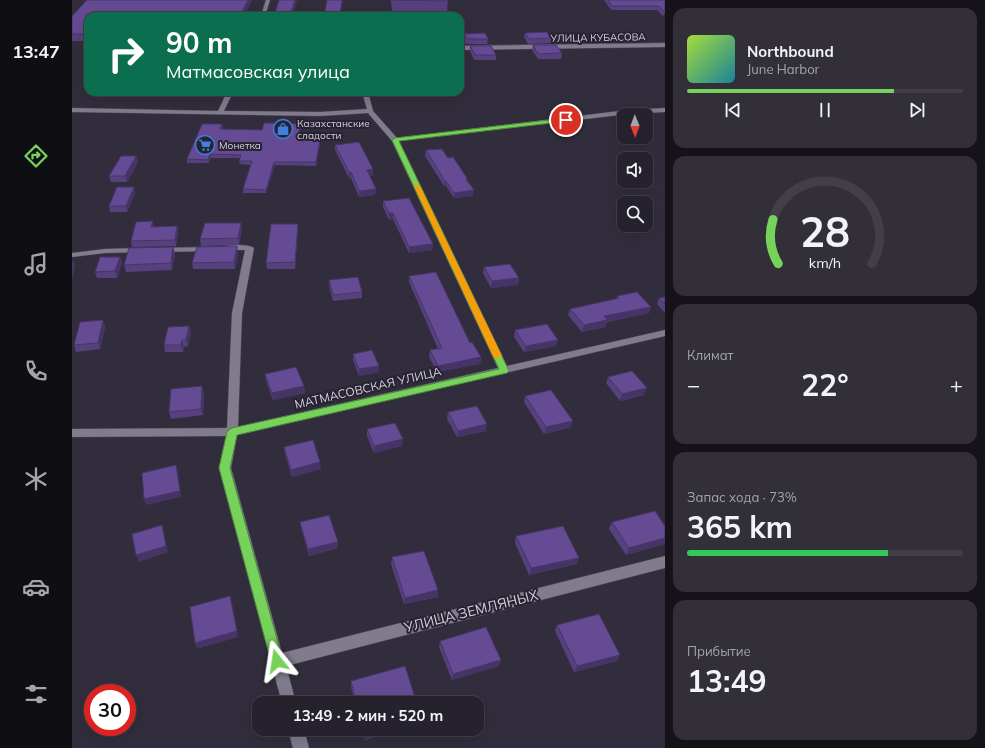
<!DOCTYPE html>
<html lang="ru">
<meta charset="utf-8">
<style>
:root{--surface:#26222d;--page:#322f39;--text:#f1f3f6;--muted:#a4a4aa;--line:#423f49;--accent:#76d25a}
body{margin:0;font-family:Mulish,sans-serif;background:var(--page);color:var(--text);height:100vh;display:flex;flex-direction:column;font-size:15px;white-space:nowrap}
*{box-sizing:border-box;margin:0}
p{font-size:13px;color:var(--muted)}
.icon{flex:none;width:22px;height:22px;fill:none;stroke:currentColor;stroke-width:2;stroke-linecap:round;stroke-linejoin:round}
.map{position:relative;flex:1;overflow:hidden}
.details{display:flex;flex-direction:column;gap:8px;padding:8px;background:#151319;width:320px}
.details>*{flex:none}
.banner{position:absolute;left:12px;top:12px;width:380px;height:84px;border-radius:12px;box-shadow:0 4px 16px #0002,0 0 0 1px var(--line);background:#0b6e4f;color:#fff;overflow:hidden}
.needle{width:26px;rotate:179deg}
.fabs{position:absolute;left:545px;top:108px;display:grid;gap:8px}
.fabs a{display:grid;place-items:center;width:36px;height:36px;border-radius:8px;background:var(--surface);box-shadow:0 4px 16px #0002,0 0 0 1px var(--line);font-size:20px}
.speed{position:absolute;left:12px;top:684px;display:flex;gap:8px;font-size:20px;font-weight:700;text-align:center}
.speed>*{display:grid;place-content:center;width:52px;height:52px;border-radius:50%;background:var(--surface);box-shadow:0 4px 16px #0002,0 0 0 1px var(--line);line-height:1}
.speed .limit{border:6px solid #d22;background:#fff;color:#111}
.pin{position:absolute;display:grid;place-items:center;width:34px;height:34px;color:#fff;margin:-17px;border:2px solid #fff;border-radius:50%;box-shadow:0 1px 4px #0007}
.me{position:absolute;width:44px;margin:-22px;rotate:345deg;stroke-linejoin:round;filter:drop-shadow(0 0 3px #0008)}
.turn{display:flex;align-items:center;gap:14px;height:84px;padding:0 16px;font-size:18px}
.turn .icon{width:52px;height:52px;stroke-width:2.5}
.turn b{display:block;font-size:28px;line-height:34px}
.big{font-size:30px;font-weight:700;line-height:1.1}
.details .widget{flex:1;display:flex;flex-direction:column;justify-content:center;gap:6px;min-width:0;padding:0 14px;border-radius:12px;background:var(--page)}
.details .dial{align-items:center;gap:0}
.dial svg{height:104px;overflow:visible;fill:none;stroke:var(--line);stroke-width:7;stroke-linecap:round;text-anchor:middle}
.dial text{fill:var(--text);stroke:none}
.song{display:flex;align-items:center;gap:12px}
.cover{width:48px;height:48px;border-radius:6px;background:linear-gradient(135deg,hsl(80 70% 55%),hsl(190 70% 35%))}
.played{height:4px;border-radius:2px;background:linear-gradient(90deg,var(--accent) 75%,var(--line) 75%)}
.keys{display:flex;justify-content:space-around;direction:ltr}
.heat{display:flex;justify-content:space-between;align-items:center;font-size:22px;direction:ltr}
.charge{height:6px;border-radius:3px;background:linear-gradient(90deg,#34c759 73%,var(--line) 0)}
.trip{position:absolute;left:180px;top:696px;width:232px;height:40px;border-radius:12px;background:var(--surface);box-shadow:0 4px 16px #0002,0 0 0 1px var(--line);font-weight:700;line-height:40px;text-align:center}
main{display:flex;flex:1;min-height:0}
.tabs{display:flex;flex-direction:column;width:72px;justify-content:space-around;align-items:center;background:#0f0e12;color:var(--muted)}
.tabs .icon{width:28px;height:28px}
.tabs .current{color:var(--accent)}
.tabs b{font-size:18px;color:var(--text)}
.map>svg:first-child{display:block}
.lines{fill:none;stroke-linecap:round;stroke-linejoin:round}
.minor-casing{stroke:#4d4956;stroke-width:1}
.minor{fill:#807b8d;fill-rule:evenodd}
.wall{fill:#57407e}
.shaded-wall{fill:#473467}
.building{fill:#654b93;stroke:#473467}
.route{fill:#76d25a;stroke:#4d883a}
.slow{fill:#f59e0b}
.labels{text-anchor:middle;stroke-width:4;stroke-linejoin:round;paint-order:stroke}
.far-street-label{font-size:10px;fill:#d3d0da;stroke:#282332}
.far-poi-label{font-size:10px;fill:#d3d0da;stroke:#282332;text-anchor:start}
.street-label{font-size:12px;fill:#d3d0da;stroke:#282332}
.near-street-label{font-size:14px;fill:#d3d0da;stroke:#282332}
</style>
<main>
<nav class="tabs">
<b>13:47</b>
<svg class="icon current" aria-label="directions" viewBox="0 0 24 24"><path d="M12 3l9 9-9 9-9-9zM9 14v-3h6M13 9l2 2-2 2"/></svg>
<svg class="icon" aria-label="music" viewBox="0 0 24 24"><path d="M9 18V5l10-2v13"/><circle cx="6" cy="18" r="3"/><circle cx="16" cy="16" r="3"/></svg>
<svg class="icon" aria-label="phone" viewBox="0 0 24 24"><path d="M5 4h4l2 5-3 2q2 4 5 5l2-3 5 2v4C11 20 4 13 5 4z"/></svg>
<svg class="icon" aria-label="climate" viewBox="0 0 24 24"><path d="M12 3v18M4 7l16 10M4 17L20 7"/></svg>
<svg class="icon" aria-label="car" viewBox="0 0 24 24"><path d="M5 17H2v-5l4-1 3-4h7l3 4 3 1v5h-3M9 17h6M6 11h13"/><circle cx="7" cy="17" r="2"/><circle cx="17" cy="17" r="2"/></svg>
<svg class="icon" aria-label="filters" viewBox="0 0 24 24"><path d="M4 7h16M4 17h16"/><circle cx="9" cy="7" r="2"/><circle cx="15" cy="17" r="2"/></svg>
</nav>
<div class="map">
<svg width="593" height="748" viewBox="0 0 593 748">
<rect width="100%" height="100%" fill="#322d3c"/>
<g class="lines">
<g class="minor-casing">
<path id="minor" d="M 194,0 L 198,0 L 193,16 L 189,16 Z
M 593,43 L 593,47 L 388,50 L 388,46 Z
M 155,92 L 161,92 L 152,111 L 248,112 L 295,109 L 290,92 L 296,92 L 301,111 L 325,138 L 556,110 L 593,108 L 593,112 L 556,114 L 327,141 L 435,366 L 593,330 L 593,336 L 165,435 L 159,468 L 210,653 L 593,556 L 593,568 L 214,666 L 224,703 L 210,703 L 147,468 L 154,436 L 0,437 L 0,429 L 155,428 L 160,313 L 173,250 L 149,250 L 148,248 C 152,244 178,244 182,248 L 170,313 L 166,427 L 426,368 L 320,141 L 296,113 L 248,116 L 0,112 L 0,108 L 146,111 Z
M 136,247 L 140,249 L 139,251 L 88,252 L 84,250 L 88,248 Z
M 68,248 L 72,250 L 71,252 L 33,253 L 0,257 L 0,253 L 33,249 Z
M 216,729 L 232,729 L 237,748 L 221,748 Z"/>
</g>
<use href="#minor" class="minor"/>
</g>
<path class="wall" d="M 15,0 L 180,0 L 174,12 L 174,16 L 16,16 L 16,41 L 0,41 L 0,16 Z
M 319,0 L 376,0 L 375,12 L 320,12 Z
M 532,0 L 593,0 L 593,13 L 591,16 L 585,10 L 539,10 Z
M 453,33 L 479,38 L 479,43 L 456,44 L 452,37 Z
M 392,34 L 416,39 L 415,44 L 394,44 L 392,39 Z
M 461,45 L 490,53 L 489,59 L 466,59 L 460,50 Z
M 398,46 L 424,55 L 424,60 L 402,60 L 398,51 Z
M 150,124 L 151,127 L 150,130 L 190,130 L 229,127 L 226,140 L 248,143 L 244,166 L 203,165 L 194,193 L 171,193 L 171,189 L 179,165 L 168,164 L 167,161 L 168,158 L 139,158 L 137,163 L 115,163 L 115,159 Z
M 263,145 L 301,169 L 301,175 L 297,176 L 304,189 L 303,195 L 287,197 L 279,178 L 277,178 L 263,150 Z
M 354,150 L 376,158 L 395,178 L 395,181 L 401,196 L 382,198 L 374,186 L 372,186 L 353,156 Z
M 64,156 L 66,162 L 55,182 L 39,182 L 37,176 Z
M 63,193 L 55,212 L 38,212 L 37,206 Z
M 311,201 L 361,244 L 360,250 L 337,253 L 321,219 L 317,220 L 311,207 Z
M 169,223 L 170,229 L 167,245 L 129,246 L 128,239 Z
M 105,226 L 106,232 L 104,246 L 60,247 L 59,241 L 82,227 Z
M 226,230 L 223,269 L 195,269 L 194,263 Z
M 101,247 L 103,254 L 100,270 L 54,272 L 52,265 Z
M 166,253 L 163,269 L 121,269 L 120,263 Z
M 48,257 L 50,263 L 45,278 L 25,278 L 23,272 Z
M 412,267 L 447,278 L 446,285 L 419,288 L 411,273 Z
M 337,276 L 409,357 L 408,364 L 365,372 L 357,357 L 358,350 L 366,349 L 337,282 Z
M 257,280 L 290,292 L 290,298 L 261,301 L 257,286 Z
M 545,296 L 579,307 L 577,313 L 535,322 L 533,327 L 510,332 L 496,315 L 498,309 L 544,299 Z
M 593,297 L 593,313 L 585,304 L 587,298 Z
M 31,320 L 33,327 L 28,349 L 4,352 L 2,345 Z
M 117,326 L 119,333 L 116,346 L 112,347 L 111,352 L 93,352 L 92,345 Z
M 443,330 L 484,346 L 452,352 L 442,337 Z
M 281,354 L 307,372 L 287,376 L 281,360 Z
M 193,374 L 232,386 L 233,393 L 201,400 L 194,381 Z
M 536,377 L 572,395 L 548,401 L 534,383 Z
M 132,393 L 131,415 L 99,419 L 97,412 Z
M 453,396 L 499,427 L 472,434 L 452,402 Z
M 376,412 L 414,431 L 385,437 L 375,419 Z
M 295,429 L 330,446 L 302,453 L 295,436 Z
M 212,447 L 249,469 L 220,477 L 213,454 Z
M 228,522 L 266,548 L 237,556 L 229,528 Z
M 540,522 L 593,526 L 593,544 L 554,555 L 537,529 Z
M 444,536 L 505,564 L 457,575 L 443,543 Z
M 320,557 L 366,597 L 332,604 L 319,564 Z
M 485,625 L 545,661 L 502,672 L 483,631 Z
M 368,641 L 427,666 L 380,680 L 367,647 Z
M 279,681 L 345,703 L 283,703 L 279,687 Z
M 290,729 L 330,729 L 293,740 Z"/>
<path class="shaded-wall" d="M 176,0 L 180,0 L 172,16 L 170,12 Z
M 223,0 L 225,0 L 221,16 L 218,16 Z
M 270,0 L 271,0 L 269,16 L 268,16 Z
M 150,124 L 151,127 L 148,133 L 148,129 Z
M 229,124 L 229,127 L 225,143 L 225,140 Z
M 248,140 L 248,143 L 244,166 L 244,162 Z
M 138,154 L 139,158 L 137,163 L 136,160 Z
M 64,156 L 66,162 L 55,182 L 53,176 Z
M 202,162 L 203,165 L 194,193 L 194,190 Z
M 301,169 L 301,175 L 295,176 L 295,170 Z
M 277,172 L 279,172 L 279,178 L 277,178 Z
M 373,181 L 374,181 L 374,186 L 372,186 Z
M 62,187 L 63,193 L 55,212 L 54,206 Z
M 304,189 L 303,195 L 287,197 L 287,191 Z
M 402,190 L 401,196 L 382,198 L 382,193 Z
M 317,213 L 321,213 L 321,219 L 317,220 Z
M 81,221 L 82,227 L 79,227 Z
M 169,223 L 170,229 L 167,245 L 166,238 Z
M 226,224 L 226,230 L 223,269 L 223,262 Z
M 105,226 L 106,232 L 104,246 L 103,240 Z
M 361,244 L 360,250 L 337,253 L 337,247 Z
M 165,246 L 166,253 L 163,269 L 162,262 Z
M 101,247 L 103,254 L 100,270 L 99,263 Z
M 48,257 L 50,263 L 45,278 L 43,271 Z
M 1,259 L 3,265 L 0,281 L 0,265 Z
M 447,278 L 446,285 L 419,288 L 420,281 Z
M 579,307 L 577,313 L 535,322 L 533,327 L 510,332 L 512,325 L 532,316 Z
M 31,320 L 33,327 L 28,349 L 26,343 Z
M 117,326 L 119,333 L 116,346 L 114,340 Z
M 110,340 L 112,347 L 111,352 L 109,345 Z
M 486,340 L 484,346 L 452,352 L 454,346 Z
M 409,357 L 408,364 L 365,372 L 366,366 Z
M 307,366 L 307,372 L 287,376 L 287,369 Z
M 130,386 L 132,393 L 131,415 L 129,409 Z
M 232,386 L 233,393 L 201,400 L 200,393 Z
M 575,388 L 572,395 L 548,401 L 550,394 Z
M 501,421 L 499,427 L 472,434 L 474,427 Z
M 415,424 L 414,431 L 385,437 L 386,431 Z
M 331,439 L 330,446 L 302,453 L 302,446 Z
M 248,462 L 249,469 L 220,477 L 219,470 Z
M 104,465 L 106,472 L 109,497 L 74,505 L 72,499 Z
M 90,525 L 96,552 L 67,562 L 64,555 Z
M 593,538 L 593,544 L 554,555 L 557,548 Z
M 266,542 L 266,548 L 237,556 L 236,549 Z
M 507,558 L 505,564 L 457,575 L 459,568 Z
M 366,590 L 366,597 L 332,604 L 333,598 Z
M 158,596 L 166,637 L 125,649 L 123,643 Z
M 548,655 L 545,661 L 502,672 L 505,666 Z
M 429,660 L 427,666 L 380,680 L 381,674 Z
M 312,729 L 330,729 L 293,740 L 293,735 Z"/>
<path class="building" d="M 15,0 L 176,0 L 170,12 L 174,12 L 172,16 L 156,16 L 157,14 L 61,14 L 60,16 L 16,16 L 16,34 L 0,34 L 0,16 Z
M 207,0 L 223,0 L 218,16 L 202,16 Z
M 255,0 L 270,0 L 268,16 L 252,16 Z
M 321,0 L 376,0 L 376,1 Z
M 536,0 L 593,0 L 593,10 L 592,11 L 587,6 L 540,6 Z
M 475,32 L 479,38 L 457,39 L 453,33 Z
M 413,33 L 416,39 L 395,39 L 392,34 Z
M 461,45 L 484,45 L 490,53 L 466,54 Z
M 398,46 L 419,46 L 424,55 L 403,55 Z
M 192,123 L 229,124 L 225,140 L 248,140 L 244,162 L 202,162 L 194,190 L 171,189 L 180,161 L 167,161 L 169,155 L 138,154 L 136,160 L 115,159 L 130,124 L 150,124 L 148,129 L 190,130 Z
M 287,142 L 301,169 L 295,170 L 304,189 L 287,191 L 279,172 L 277,172 L 263,145 Z
M 370,149 L 376,158 L 381,157 L 395,178 L 394,179 L 402,190 L 382,193 L 374,181 L 373,181 L 354,150 Z
M 49,156 L 64,156 L 53,176 L 37,176 Z
M 45,187 L 62,187 L 54,206 L 37,206 Z
M 337,198 L 361,244 L 337,247 L 321,213 L 317,213 L 311,201 Z
M 81,221 L 79,227 L 105,226 L 103,240 L 59,241 L 64,222 Z
M 133,223 L 169,223 L 166,238 L 128,239 Z
M 199,224 L 226,224 L 223,262 L 194,263 Z
M 165,246 L 162,262 L 120,263 L 125,247 Z
M 101,247 L 99,263 L 52,265 L 57,248 Z
M 28,257 L 48,257 L 43,271 L 23,272 Z
M 438,264 L 447,278 L 420,281 L 412,267 Z
M 364,272 L 398,343 L 400,342 L 409,357 L 366,366 L 358,350 L 370,348 L 337,276 Z
M 286,277 L 290,292 L 261,295 L 257,280 Z
M 565,292 L 579,307 L 532,316 L 535,320 L 512,325 L 498,309 L 547,298 L 545,296 Z
M 593,297 L 593,304 L 587,298 Z
M 31,320 L 26,343 L 2,345 L 8,322 Z
M 475,324 L 486,340 L 454,346 L 443,330 Z
M 117,326 L 114,340 L 110,340 L 109,345 L 92,345 L 96,327 Z
M 300,350 L 307,366 L 287,369 L 281,354 Z
M 224,367 L 232,386 L 200,393 L 193,374 Z
M 560,371 L 575,388 L 550,394 L 536,377 Z
M 130,386 L 129,409 L 97,412 L 99,389 Z
M 479,390 L 501,421 L 474,427 L 453,396 Z
M 405,406 L 415,424 L 386,431 L 376,412 Z
M 323,423 L 331,439 L 302,446 L 295,429 Z
M 241,440 L 248,462 L 219,470 L 212,447 Z
M 104,465 L 108,491 L 72,499 L 70,473 Z
M 583,511 L 593,526 L 593,538 L 557,548 L 540,522 Z
M 257,515 L 266,542 L 236,549 L 228,522 Z
M 90,525 L 94,546 L 64,555 L 60,534 Z
M 491,526 L 507,558 L 459,568 L 444,536 Z
M 352,551 L 366,590 L 333,598 L 320,557 Z
M 158,596 L 165,631 L 123,643 L 118,607 Z
M 527,614 L 548,655 L 505,666 L 485,625 Z
M 414,627 L 429,660 L 381,674 L 368,641 Z
M 333,666 L 345,703 L 284,703 L 279,681 Z
M 291,729 L 312,729 L 293,735 Z"/>
<path class="route" d="M 494,118 L 496,118 L 496,121 L 327,141 L 437,371 L 435,373 L 165,435 L 158,468 L 211,661 L 210,665 L 205,667 L 200,665 L 147,468 L 155,432 L 157,430 L 160,428 L 427,369 L 320,140 L 323,138 Z"/>
<path class="slow" d="M 343,184 L 348,186 L 430,356 L 428,358 L 422,358 L 421,356 L 342,186 Z"/>
<defs>
<g id="shop-ring" transform="scale(1)"><circle r="9.5" fill="#282332" stroke="#3f7fe0" stroke-width="1.5"/><path d="M-5-2.5h2.3a2.7 3.5 0 0 1 5.4 0H5L5.5 6h-11ZM-1.5-2.5h3a1.5 2.3 0 0 0-3 0Z" fill="#3f7fe0"/></g>
<g id="supermarket-ring" transform="scale(1)"><circle r="9.5" fill="#282332" stroke="#3f7fe0" stroke-width="1.5"/><path d="M-6-5.5h2.5l.6 2H6L4.5 2H-2.5L-4.4-4H-6ZM-1.5 3.2a1.3 1.3 0 1 0 .1 0ZM3 3.2a1.3 1.3 0 1 0 .1 0Z" fill="#3f7fe0"/></g>
</defs>
<g fill-rule="evenodd">
<use href="#shop-ring" x="211" y="129"/>
<use href="#supermarket-ring" x="133" y="145"/>
</g>
<g class="labels">
<g class="far-street-label">
<text transform="translate(526 37) rotate(-1)" y="4">УЛИЦА КУБАСОВА</text>
</g>
<g class="far-poi-label">
<text x="225" y="127">Казахстанские<tspan x="225" dy="12">сладости</tspan></text>
<text x="147" y="149">Монетка</text>
</g>
<g class="street-label">
<text transform="translate(296 388) rotate(-13)" y="4">МАТМАСОВСКАЯ УЛИЦА</text>
</g>
<g class="near-street-label">
<text transform="translate(399 611) rotate(-14)" y="5">УЛИЦА ЗЕМЛЯНЫХ</text>
</g>
</g>
</svg>
<div class="fabs">
<a><svg class="needle" viewBox="-14 -14 28 28"><path d="M0-13l5 13h-10z" fill="#e53935"/><path d="M0 13l5-13h-10z" fill="#a4a4aa"/></svg></a>
<a><svg class="icon" aria-label="sound" viewBox="0 0 24 24"><path d="M4 9h4l5-4v14l-5-4H4zM17 9q2 3 0 6"/></svg></a>
<a><svg class="icon" aria-label="search" viewBox="0 0 24 24"><circle cx="10" cy="10" r="6"/><path d="M15 15l6 6"/></svg></a>
</div>
<div class="speed"><div class="limit">30</div></div>
<div class="pin" style="left:494px;top:120px;background:#d93025"><svg class="icon" aria-label="arrive" viewBox="0 0 24 24"><path d="M6 21V4h12l-3 4 3 4H6"/></svg></div>
<svg class="me" style="left:205px;top:661px" viewBox="-20 -20 40 40"><path d="M0-17L14 15 0 8-14 15z" fill="#76d25a" stroke="#fff" stroke-width="4"/></svg>
<div class="trip">13:49 · 2 мин · 520 m</div>
<div class="banner">
<div class="turn"><svg class="icon" aria-label="right" viewBox="0 0 24 24"><path d="M7 20v-9h11M14 6l5 5-5 5"/></svg><div><b>90 m</b>Матмасовская улица</div></div>
</div>
</div>
<section class="details">
<div class="widget">
<div class="song"><i class="cover"></i><div><b>Northbound</b><p>June Harbor</p></div></div>
<div class="played"></div>
<div class="keys"><svg class="icon" aria-label="previous" viewBox="0 0 24 24"><path d="M18 5L8 12l10 7zM5 5v14"/></svg><svg class="icon" aria-label="pause" viewBox="0 0 24 24"><path d="M8 5v14M16 5v14"/></svg><svg class="icon" aria-label="next" viewBox="0 0 24 24"><path d="M6 5l10 7-10 7zM19 5v14"/></svg></div>
</div>
<div class="widget dial"><svg viewBox="0 0 100 80">
<path d="M14 69A42 42 0 1 1 86 69"/>
<path d="M14 69A42 42 0 0 1 10 35" stroke="#76d25a"/>
<text x="50" y="56" font-size="32" font-weight="700">28</text>
<text x="50" y="72" font-size="11">km/h</text>
</svg></div>
<div class="widget"><p>Климат</p>
<div class="heat"><a>−</a><b class="big">22°</b><a>+</a></div>
</div>
<div class="widget"><p>Запас хода · 73%</p><b class="big">365 km</b><div class="charge"></div></div>
<div class="widget"><p>Прибытие</p><b class="big">13:49</b></div>
</section>
</main>
